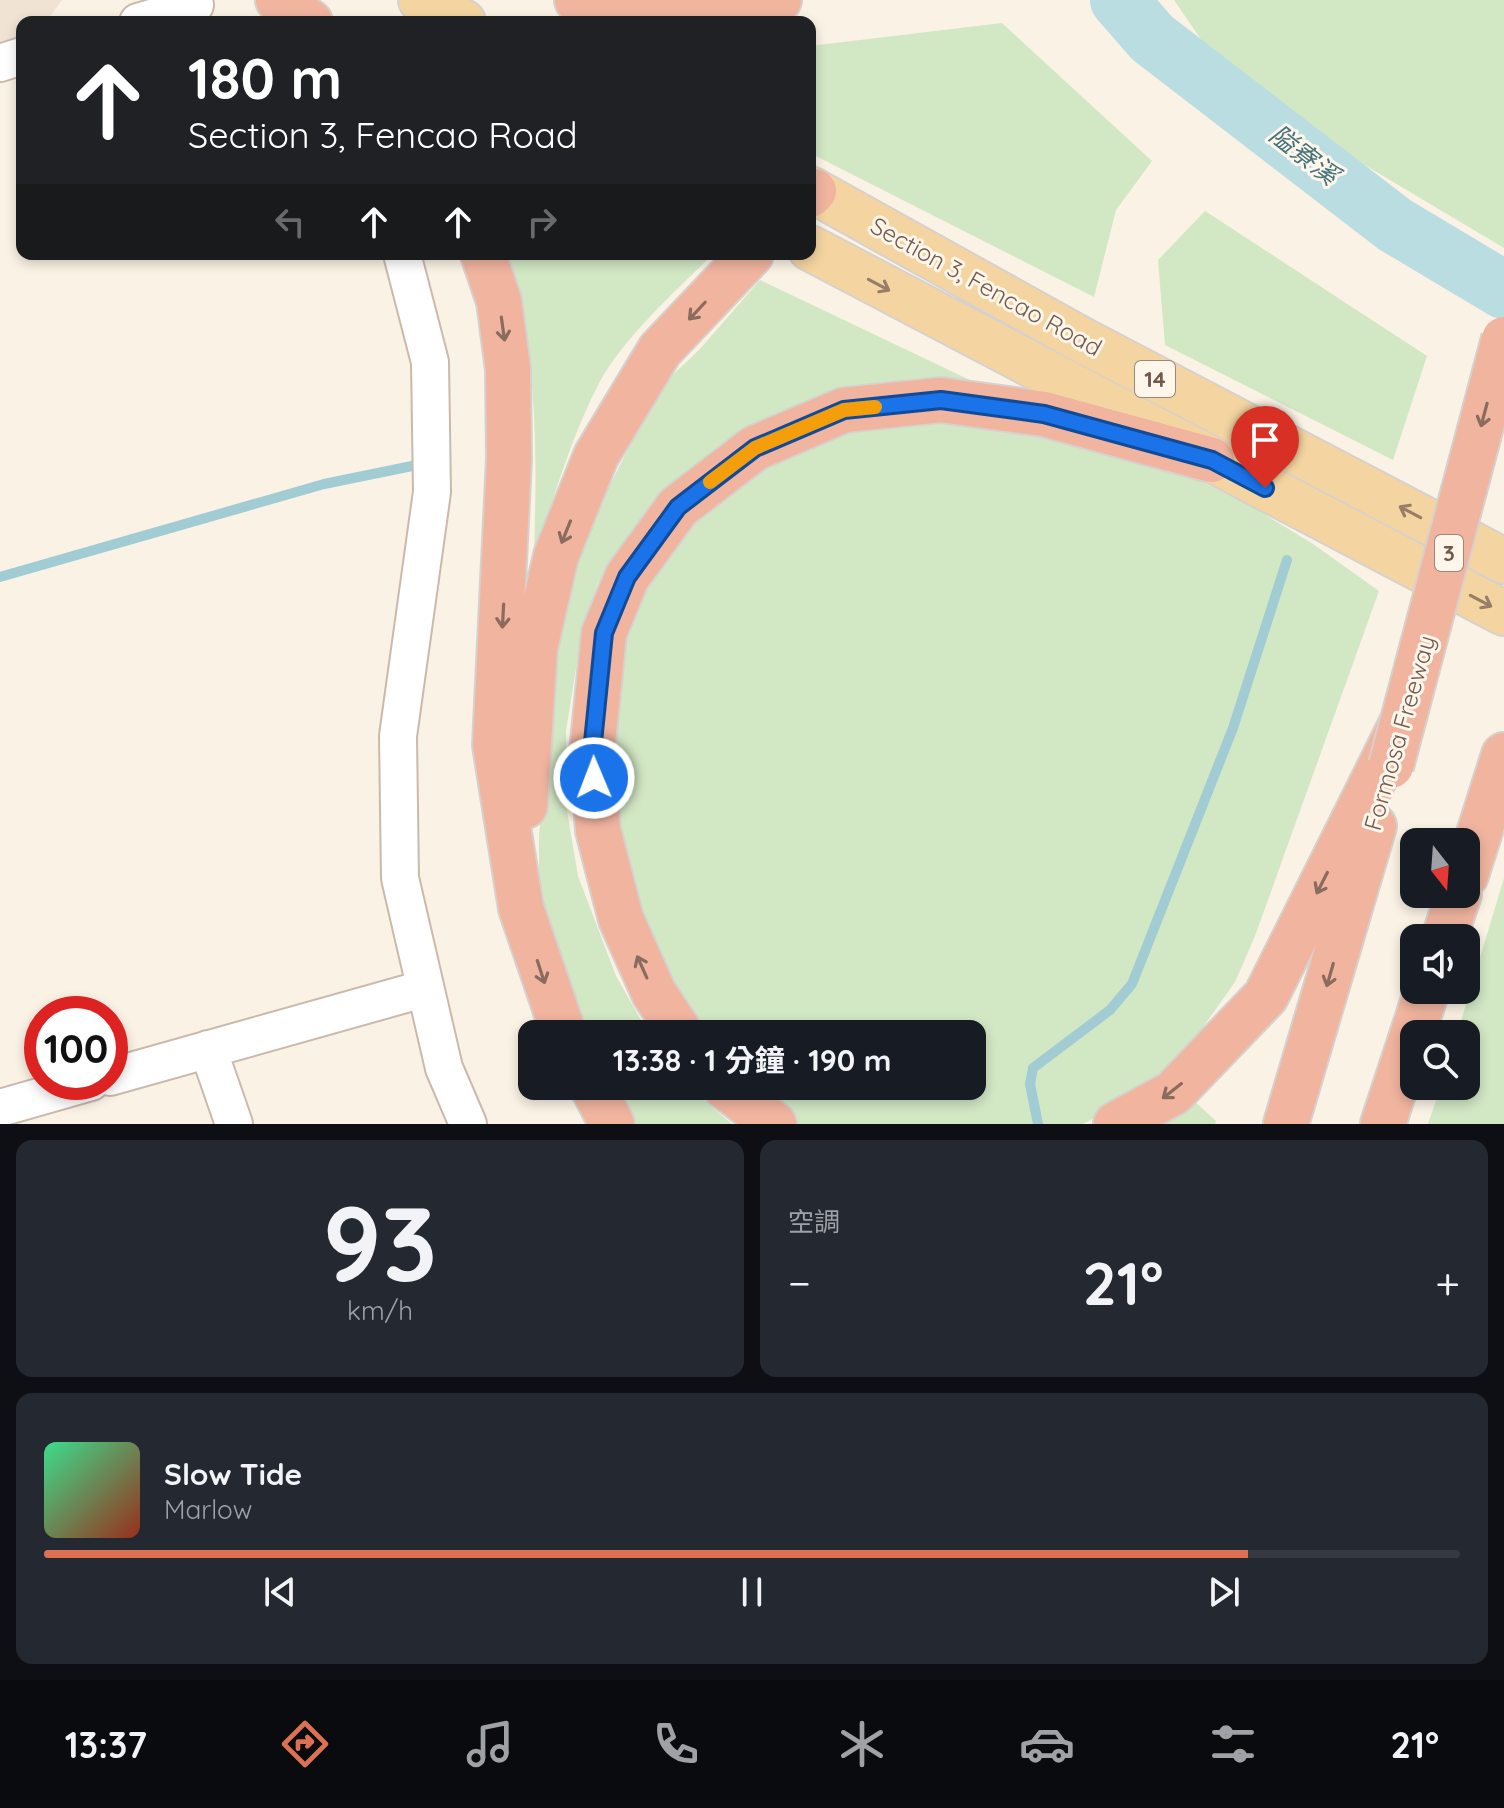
<!DOCTYPE html>
<html lang="zh-TW">
<meta charset="utf-8">
<style>
:root{--surface:#171b24;--page:#242831;--text:#f1f3f6;--muted:#9ea1a6;--line:#363941;--accent:#dc7052}
body{margin:0;font-family:Quicksand,"Noto Sans TC",sans-serif;background:var(--page);color:var(--text);height:100vh;display:flex;flex-direction:column;font-size:30px;white-space:nowrap}
*{box-sizing:border-box;margin:0}
p{font-size:26px;color:var(--muted)}
.icon{flex:none;width:44px;height:44px;fill:none;stroke:currentColor;stroke-width:2;stroke-linecap:round;stroke-linejoin:round}
.map{position:relative;height:1124px;overflow:hidden}
.side{display:flex;flex-direction:column;gap:16px;padding:16px;background:#0d0f14;flex:1}
.side>*{flex:none}
.banner{position:absolute;left:16px;top:16px;width:800px;height:244px;border-radius:16px;box-shadow:0 4px 12px #0003;background:#202124;color:#fff;overflow:hidden}
.needle{width:52px;rotate:163deg}
.controls{position:absolute;left:1400px;top:828px;display:grid;gap:16px}
.controls a{display:grid;place-items:center;width:80px;height:80px;border-radius:16px;background:var(--surface);box-shadow:0 4px 12px #0003;font-size:40px}
.speed{position:absolute;left:24px;top:996px;display:flex;gap:16px;font-size:40px;font-weight:700;text-align:center}
.speed>*{display:grid;place-content:center;width:104px;height:104px;border-radius:50%;background:var(--surface);box-shadow:0 4px 12px #0003;line-height:1}
.speed .limit{border:12px solid #d22;background:#fff;color:#111}
.pin{position:absolute;display:grid;place-items:center;width:68px;height:68px;color:#fff;margin:-82px -34px;border-radius:50% 50% 50% 0;rotate:-45deg;box-shadow:0 0 8px #0007}
.pin .icon{rotate:45deg}
.me{position:absolute;width:88px;margin:-44px;rotate:359deg;stroke-linejoin:round;filter:drop-shadow(0 0 6px #0008)}
.turn{display:flex;align-items:center;gap:28px;height:168px;padding:0 40px;font-size:36px}
.turn .icon{width:104px;height:104px;stroke-width:2.5}
.turn b{display:block;font-size:56px;line-height:68px}
.lanes{display:flex;align-items:center;height:76px;padding:0 40px;background:#0003;justify-content:center;gap:40px;direction:ltr}
.lanes .off{opacity:.35}
.big{font-size:60px;font-weight:700;line-height:1.1}
.side .card{flex:1;display:flex;flex-direction:column;justify-content:center;gap:12px;min-width:0;padding:0 28px;border-radius:16px;background:var(--page)}
.side .dial{align-items:center;gap:0}
.dial b{font-size:104px;line-height:1}
.song{display:flex;align-items:center;gap:24px}
.cover{width:96px;height:96px;border-radius:12px;background:linear-gradient(135deg,hsl(150 70% 55%),hsl(10 70% 35%))}
.played{height:8px;border-radius:4px;background:linear-gradient(90deg,var(--accent) 85%,var(--line) 85%)}
.keys{display:flex;justify-content:space-around;direction:ltr}
.heat{display:flex;justify-content:space-between;align-items:center;font-size:44px;direction:ltr}
.side .tiles{flex:1;display:grid;gap:16px;grid-template-columns:1fr 1fr}
.card:last-child{grid-column:span 2}
.trip{position:absolute;left:518px;top:1020px;width:468px;height:80px;border-radius:16px;background:var(--surface);box-shadow:0 4px 12px #0003;font-weight:700;line-height:80px;text-align:center}
.tabs{display:flex;height:128px;justify-content:space-around;align-items:center;background:#090b0e;color:var(--muted)}
.tabs .icon{width:56px;height:56px}
.tabs .on{color:var(--accent)}
.tabs b{font-size:36px;color:var(--text)}
.map>svg:first-child{display:block}
.residential{fill:#f1e3d3}
.green{fill:#d2e7c4}
.lines{fill:none;stroke-linecap:round;stroke-linejoin:round}
.stream{stroke:#a1ccd3;stroke-width:10}
.river{stroke:#badde2;stroke-width:58}
.minor-casing{stroke:#cbb9ac;stroke-width:40}
.major-casing{stroke:#d7d1cd;stroke-width:48}
.highway-casing{stroke:#d7d1cd;stroke-width:48}
.minor{stroke:#fff;stroke-width:36}
.major{stroke:#f4d5a1;stroke-width:44}
.highway{stroke:#f0b49f;stroke-width:44}
.highway-bridge-casing{stroke:#d7d1cd;stroke-width:48;stroke-linecap:butt}
.highway-bridge{stroke:#f0b49f;stroke-width:44}
.oneway{stroke:#987e66}
.oneway2{stroke:#8a6b5d}
.route-casing{stroke:#114b97;stroke-width:20}
.route{stroke:#1a73e8;stroke-width:14}
.slow{stroke:#f59e0b;stroke-width:14}
.labels{text-anchor:middle;stroke-width:6;stroke-linejoin:round;paint-order:stroke}
.shield{fill:#fef6ea;stroke:#9b887b;stroke-width:2}
.shield-label{font-size:22px;font-weight:bold;fill:#71594c}
.street-label{font-size:24px;fill:#71594c;stroke:#fef6ea}
.water-label{font-size:26px;font-style:italic;fill:#44737c;stroke:#fef6ea}
</style>
<div class="map">
<svg width="1504" height="1124" viewBox="0 0 1504 1124">
<rect width="100%" height="100%" fill="#faf2e4"/>
<path class="residential" d="M 0,0 L 62,0 L 46,22 L 22,22 L 22,56 L 0,51 Z"/>
<path class="green" d="M 1174,0 L 1504,0 L 1504,248 L 1301,127 L 1211,54 Z
M 1002,23 L 1152,161 L 1116,210 L 1094,297 L 810,153 L 810,46 Z
M 1205,211 L 1427,356 L 1393,460 L 1165,345 L 1158,260 Z
M 505,254 L 712,255 C 675,292 624,337 599,383 C 571,437 554,498 534,555 C 537,453 539,352 505,254 Z
M 760,280 L 995,392 L 949,392 L 655,501 L 598,583 L 581,637 L 566,731 L 567,811 L 578,876 L 616,976 L 649,1034 L 591,1034 L 563,975 L 547,925 L 539,870 L 539,835 L 558,650 L 586,532 L 659,388 L 700,349 Z
M 974,415 L 1172,467 L 1251,506 L 1313,544 L 1379,591 L 1255,936 L 1235,982 L 1177,1064 L 1139,1094 L 1083,1124 L 797,1124 L 734,1086 L 972,1086 L 972,1034 L 694,1034 L 606,834 L 621,614 L 679,522 L 810,433 Z
M 1504,878 L 1504,1124 L 1428,1124 L 1441,1086 L 1466,1086 L 1466,1034 L 1457,1034 Z
M 613,1086 L 687,1086 L 732,1124 L 631,1124 Z
M 1191,1098 L 1216,1121 L 1215,1124 L 1153,1124 Z"/>
<g class="lines">
<path class="stream" d="M 0,577 L 324,484 L 417,465
M 1038,1124 L 1030,1084 L 1033,1068 L 1110,1010 L 1132,984 L 1233,728 L 1287,560"/>
<path class="river" d="M 1119,0 L 1152,38 L 1395,225 L 1504,290"/>
<g class="minor-casing">
<path id="minor" d="M 138,22 L 195,5
M 0,63 L 22,56
M 402,254 L 430,362 L 432,492 L 398,736 L 400,878 L 444,1068 L 468,1124
M 208,1049 L 234,1124
M 110,1077 L 423,989
M 0,1108 L 91,1082"/>
</g>
<g class="major-casing">
<path id="major" d="M 421,0 L 463,22
M 810,189 L 1080,339 L 1504,561
M 810,248 L 1504,613"/>
</g>
<g class="highway-casing">
<path id="highway" d="M 278,0 L 310,22
M 577,0 L 623,10 L 737,5 L 779,0
M 810,195 L 814,191
M 483,254 L 499,301 L 508,369 L 509,459 L 495,745 L 521,908 L 564,1034
M 525,806 L 535,648 L 556,556 L 596,456 L 660,350 L 751,254
M 1466,875 L 1504,755
M 1444,938 L 1459,894
M 681,1034 L 654,993 L 621,919 L 598,830 L 592,752 L 604,633 L 627,577 L 678,507 L 755,448 L 844,410 L 941,400 L 1044,414 L 1212,460
M 592,1086 L 612,1124
M 724,1086 L 774,1124
M 1116,1124 L 1173,1093 L 1266,996 L 1401,725
M 1286,1124 L 1374,826
M 1383,1124 L 1427,990"/>
</g>
<use href="#minor" class="minor"/>
<use href="#major" class="major"/>
<use href="#highway" class="highway"/>
<g class="highway-bridge-casing">
<path id="highway-bridge" d="M 1391,766 L 1504,339"/>
</g>
<use href="#highway-bridge" class="highway-bridge"/>
</g>
<defs><path id="oneway-shaft" d="M-6 0H5M1.5-3L5.5 0L1.5 3" fill="none" stroke-width="1.6" stroke-linecap="round" stroke-linejoin="round" transform="scale(2)"/></defs>
<g class="oneway">
<use href="#oneway-shaft" transform="translate(879 285) rotate(28)"/>
<use href="#oneway-shaft" transform="translate(1410 512) rotate(-152)"/>
<use href="#oneway-shaft" transform="translate(1481 601) rotate(28)"/>
</g>
<g class="oneway2">
<use href="#oneway-shaft" transform="translate(697 311) rotate(133)"/>
<use href="#oneway-shaft" transform="translate(503 329) rotate(82)"/>
<use href="#oneway-shaft" transform="translate(1484 415) rotate(105)"/>
<use href="#oneway-shaft" transform="translate(566 532) rotate(112)"/>
<use href="#oneway-shaft" transform="translate(503 616) rotate(93)"/>
<use href="#oneway-shaft" transform="translate(1322 883) rotate(117)"/>
<use href="#oneway-shaft" transform="translate(642 967) rotate(-114)"/>
<use href="#oneway-shaft" transform="translate(541 972) rotate(72)"/>
<use href="#oneway-shaft" transform="translate(1330 975) rotate(106)"/>
<use href="#oneway-shaft" transform="translate(1172 1091) rotate(142)"/>
</g>
<g class="lines">
<g class="route-casing">
<path id="route" d="M 594,778 L 592,752 L 604,633 L 627,577 L 678,507 L 755,448 L 844,410 L 941,400 L 1044,414 L 1212,460 L 1265,488"/>
</g>
<use href="#route" class="route"/>
<path class="slow" d="M 710,482 L 755,448 L 844,410 L 875,407"/>
</g>
<g class="labels">
<g class="shield">
<rect x="1135" y="361" width="40" height="36" rx="6"/>
<rect x="1435" y="535" width="28" height="36" rx="6"/>
</g>
<g class="shield-label">
<text x="1155" y="387">14</text>
<text x="1449" y="561">3</text>
</g>
<g class="street-label">
<text transform="translate(986 287) rotate(29)" y="8">Section 3, Fencao Road</text>
<text transform="translate(1400 733) rotate(-74)" y="8">Formosa Freeway</text>
</g>
<g class="water-label">
<text transform="translate(1304 155) rotate(38)" y="9">隘寮溪</text>
</g>
</g>
</svg>
<div class="controls">
<a><svg class="needle" viewBox="-14 -14 28 28"><path d="M0-13l5 13h-10z" fill="#e53935"/><path d="M0 13l5-13h-10z" fill="#9ea1a6"/></svg></a>
<a><svg class="icon" aria-label="sound" viewBox="0 0 24 24"><path d="M4 9h4l5-4v14l-5-4H4zM17 9q2 3 0 6"/></svg></a>
<a><svg class="icon" aria-label="search" viewBox="0 0 24 24"><circle cx="10" cy="10" r="6"/><path d="M15 15l6 6"/></svg></a>
</div>
<div class="speed"><div class="limit">100</div></div>
<div class="pin" style="left:1265px;top:488px;background:#d93025"><svg class="icon" aria-label="arrive" viewBox="0 0 24 24"><path d="M6 21V4h12l-3 4 3 4H6"/></svg></div>
<svg class="me" style="left:594px;top:778px" viewBox="-20 -20 40 40"><circle r="17" fill="#1a73e8" stroke="#fff" stroke-width="3"/><path d="M0-11L8 9 0 5-8 9z" fill="#fff"/></svg>
<div class="trip">13:38 · 1 分鐘 · 190 m</div>
<div class="banner">
<div class="turn"><svg class="icon" aria-label="ahead" viewBox="0 0 24 24"><path d="M12 20V5M6 11l6-6 6 6"/></svg><div><b>180 m</b>Section 3, Fencao Road</div></div>
<div class="lanes"><svg class="icon off" aria-label="left" viewBox="0 0 24 24"><path d="M17 20v-9H6M10 6l-5 5 5 5"/></svg><svg class="icon" aria-label="ahead" viewBox="0 0 24 24"><path d="M12 20V5M6 11l6-6 6 6"/></svg><svg class="icon" aria-label="ahead" viewBox="0 0 24 24"><path d="M12 20V5M6 11l6-6 6 6"/></svg><svg class="icon off" aria-label="right" viewBox="0 0 24 24"><path d="M7 20v-9h11M14 6l5 5-5 5"/></svg></div>
</div>
</div>
<section class="side">
<div class="tiles">
<div class="card dial"><b>93</b><p>km/h</p></div>
<div class="card"><p>空調</p>
<div class="heat"><a>−</a><b class="big">21°</b><a>+</a></div>
</div>
<div class="card">
<div class="song"><i class="cover"></i><div><b>Slow Tide</b><p>Marlow</p></div></div>
<div class="played"></div>
<div class="keys"><svg class="icon" aria-label="previous" viewBox="0 0 24 24"><path d="M18 5L8 12l10 7zM5 5v14"/></svg><svg class="icon" aria-label="pause" viewBox="0 0 24 24"><path d="M8 5v14M16 5v14"/></svg><svg class="icon" aria-label="next" viewBox="0 0 24 24"><path d="M6 5l10 7-10 7zM19 5v14"/></svg></div>
</div>
</div>
</section>
<nav class="tabs">
<b>13:37</b>
<svg class="icon on" aria-label="directions" viewBox="0 0 24 24"><path d="M12 3l9 9-9 9-9-9zM9 14v-3h6M13 9l2 2-2 2"/></svg>
<svg class="icon" aria-label="music" viewBox="0 0 24 24"><path d="M9 18V5l10-2v13"/><circle cx="6" cy="18" r="3"/><circle cx="16" cy="16" r="3"/></svg>
<svg class="icon" aria-label="phone" viewBox="0 0 24 24"><path d="M5 4h4l2 5-3 2q2 4 5 5l2-3 5 2v4C11 20 4 13 5 4z"/></svg>
<svg class="icon" aria-label="climate" viewBox="0 0 24 24"><path d="M12 3v18M4 7l16 10M4 17L20 7"/></svg>
<svg class="icon" aria-label="car" viewBox="0 0 24 24"><path d="M5 17H2v-5l4-1 3-4h7l3 4 3 1v5h-3M9 17h6M6 11h13"/><circle cx="7" cy="17" r="2"/><circle cx="17" cy="17" r="2"/></svg>
<svg class="icon" aria-label="filters" viewBox="0 0 24 24"><path d="M4 7h16M4 17h16"/><circle cx="9" cy="7" r="2"/><circle cx="15" cy="17" r="2"/></svg>
<b>21°</b>
</nav>
